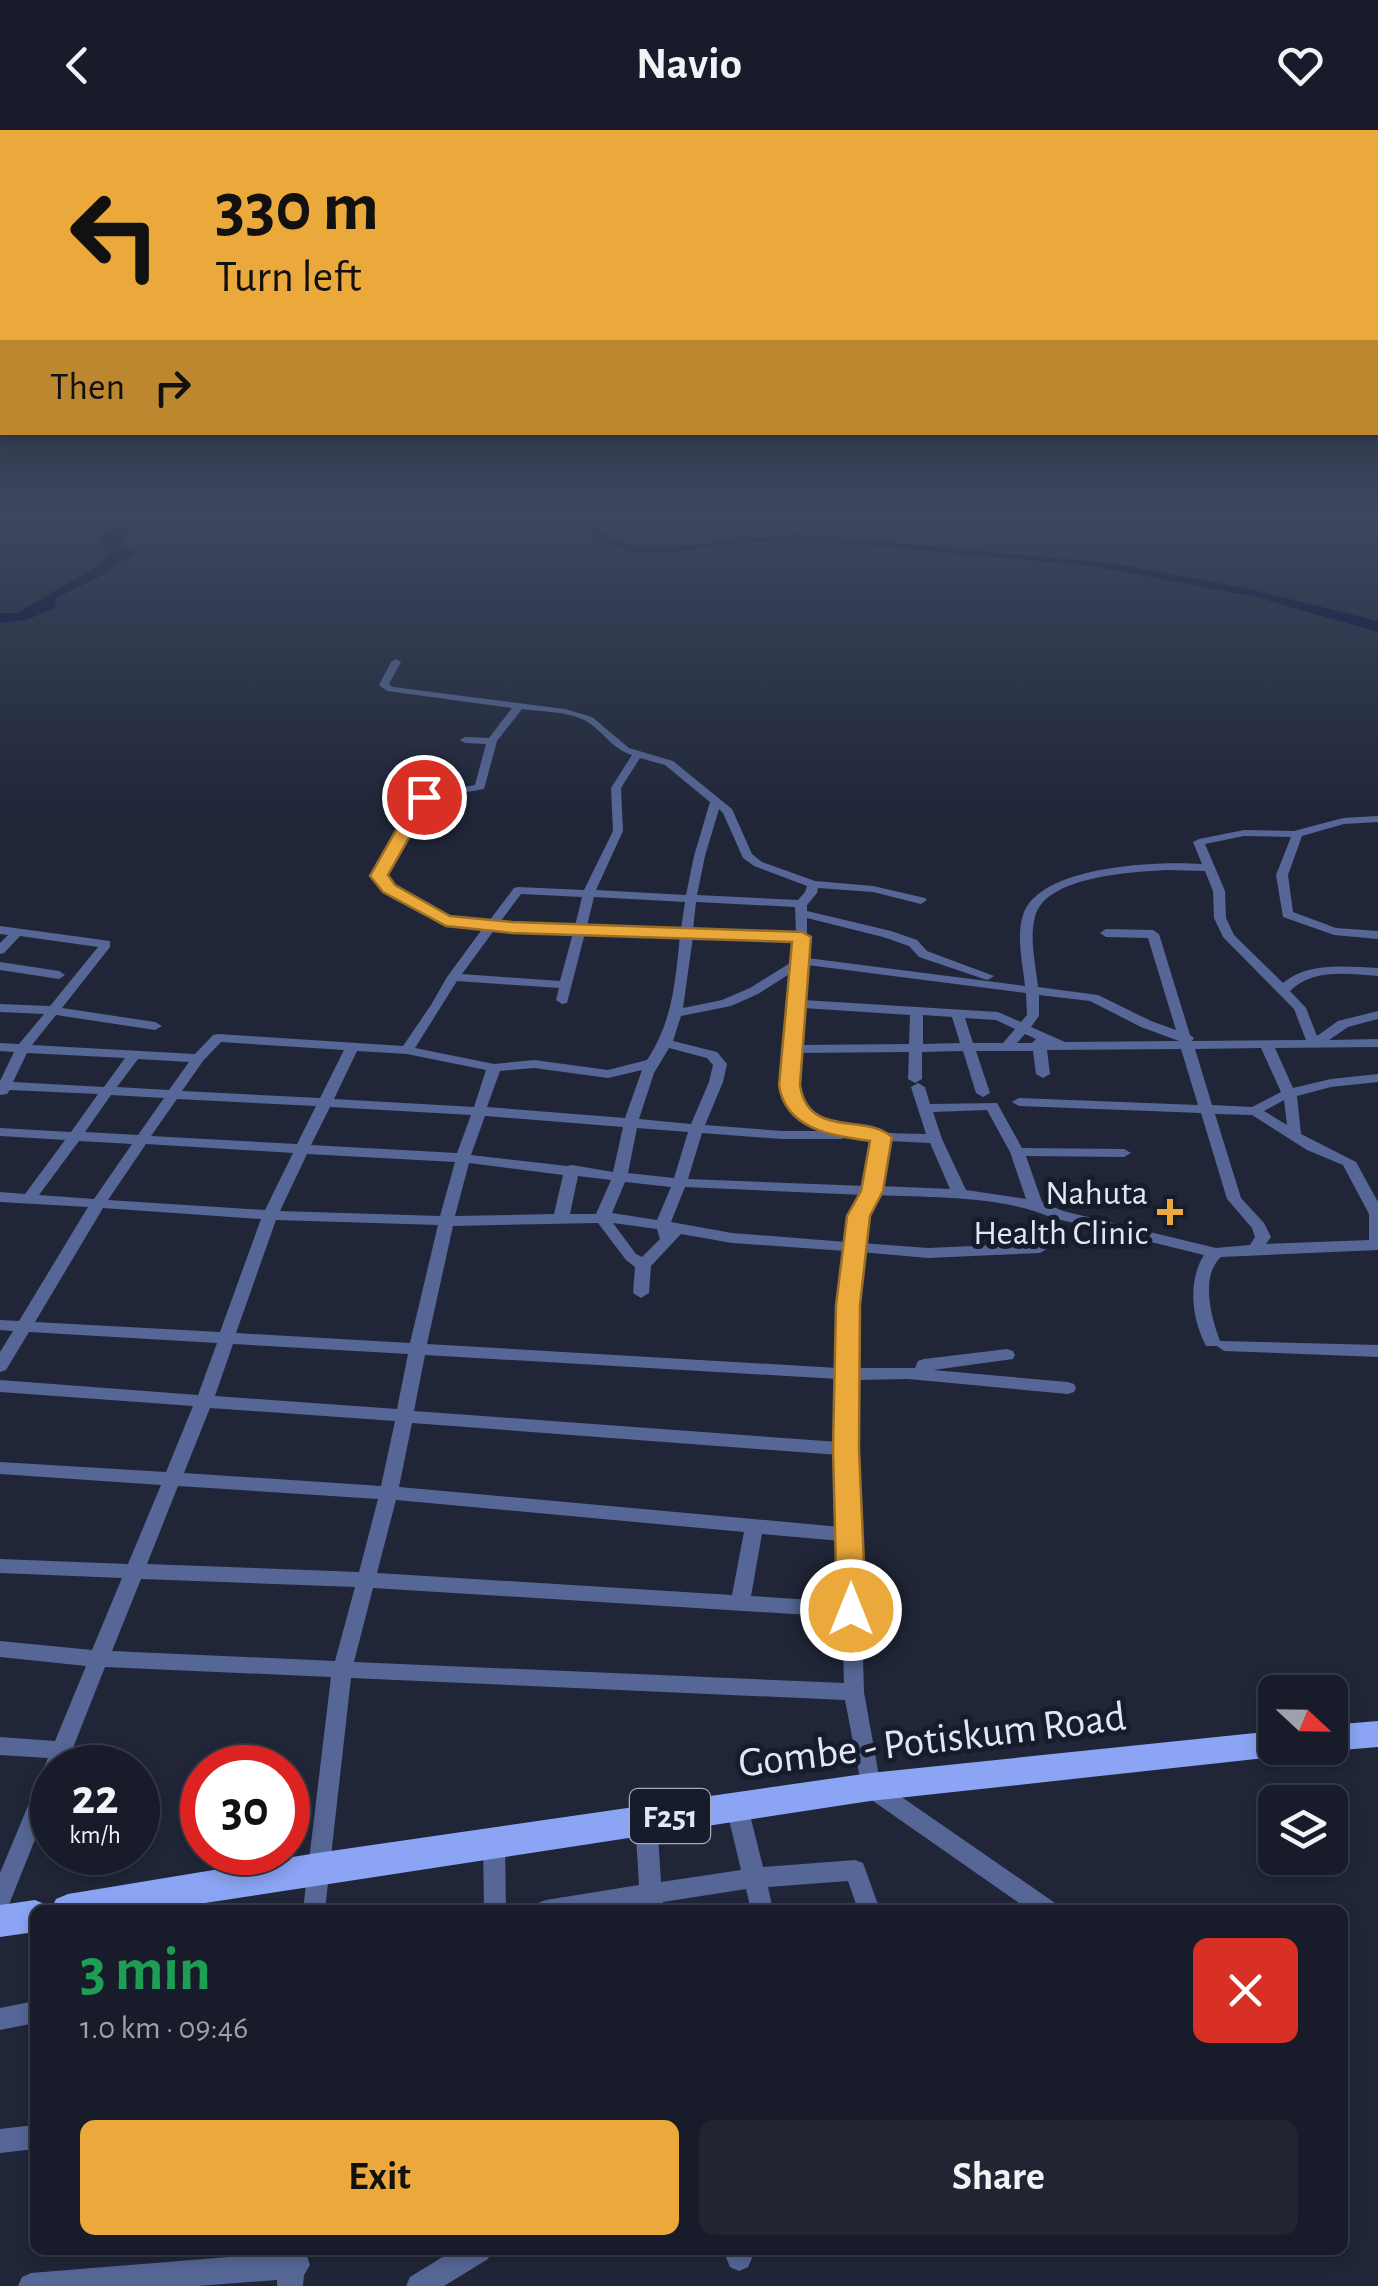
<!DOCTYPE html>
<meta charset="utf-8">
<style>
:root{--surface:#181c2a;--page:#212532;--text:#f1f3f6;--muted:#9fa1a8;--line:#363a47;--accent:#eca93b}
body{margin:0;font-family:"Alegreya Sans",sans-serif;background:var(--page);color:var(--text);height:100vh;display:flex;flex-direction:column;font-size:38px;white-space:nowrap}
*{box-sizing:border-box;margin:0}
p{font-size:32px;color:var(--muted)}
.icon{flex:none;width:55px;height:55px;fill:none;stroke:currentColor;stroke-width:2;stroke-linecap:round;stroke-linejoin:round}
.map{position:relative;flex:1;overflow:hidden}
.details{position:absolute;left:30px;top:1775px;width:1318px;height:350px;display:flex;flex-direction:column;background:var(--surface);border-radius:15px;box-shadow:0 5px 15px #0003,0 0 0 2px var(--line)}
.details>*{flex:none}
.guide{position:absolute;left:0px;top:0px;width:1380px;height:305px;box-shadow:0 5px 15px #0003,0 0 0 2px var(--line);background:#eca93b;color:#111;overflow:hidden}
.needle{width:65px;rotate:112deg}
.controls{position:absolute;left:1258px;top:1545px;display:grid;gap:20px}
.controls a{display:grid;place-items:center;width:90px;height:90px;border-radius:15px;background:var(--surface);box-shadow:0 5px 15px #0003,0 0 0 2px var(--line);font-size:50px}
.speed{position:absolute;left:30px;top:1615px;display:flex;gap:20px;font-size:50px;font-weight:700;text-align:center}
.speed>*{display:grid;place-content:center;width:130px;height:130px;border-radius:50%;background:var(--surface);box-shadow:0 5px 15px #0003,0 0 0 2px var(--line);line-height:1}
.speed small{font-size:25px;font-weight:400}
.speed .limit{border:15px solid #d22;background:#fff;color:#111}
.pin{position:absolute;display:grid;place-items:center;width:85px;height:85px;color:#fff;margin:-42px;border:5px solid #fff;border-radius:50%;box-shadow:0 2px 10px #0007}
.me{position:absolute;width:110px;margin:-55px;rotate:0deg;stroke-linejoin:round;filter:drop-shadow(0 0 8px #0008)}
.turn{display:flex;align-items:center;gap:35px;height:210px;padding:0 50px;font-size:45px}
.turn .icon{width:130px;height:130px;stroke-width:2.5}
.turn b{display:block;font-size:70px;line-height:85px}
.then{display:flex;align-items:center;height:95px;padding:0 50px;background:#0003;gap:20px;font-size:38px}
.round{display:grid;place-items:center;flex:none;width:105px;height:105px;border-radius:15px;background:var(--page)}
.head{display:flex;align-items:center;justify-content:space-between;height:170px;padding:0 50px}
h1{font-size:60px;font-weight:700;line-height:75px;color:#1e9e55}
.button{display:flex;gap:20px;margin-top:auto;padding:20px 50px}
.button a{flex:1;height:115px;border-radius:15px;background:var(--accent);color:#111;font-size:40px;font-weight:700;line-height:115px;text-align:center}
.button a+a{background:var(--page);color:var(--text)}
header{display:flex;justify-content:space-between;align-items:center;height:130px;padding:0 50px;background:var(--surface);font-size:45px;font-weight:700}
.map>svg:first-child{display:block}
.water{fill:#030231}
.lines{fill:none;stroke-linecap:round;stroke-linejoin:round}
.street{fill:#566696;fill-rule:evenodd}
.primary{fill:#8ba5f4;fill-rule:evenodd}
.route{fill:#eca93b;stroke:#996e26;stroke-width:2.5}
.poi-dot{fill:#eca93b;stroke:#171c2d;stroke-width:4}
.labels{text-anchor:middle;stroke-width:10;stroke-linejoin:round;paint-order:stroke}
.shield{fill:#171c2d;stroke:#a5aab8;stroke-width:2.5}
.shield-label{font-size:32px;font-weight:bold;fill:#e2e7f3}
.poi-label{font-size:35px;fill:#e2e7f3;stroke:#171c2d;text-anchor:end}
.near-street-label{font-size:42px;fill:#e2e7f3;stroke:#171c2d}
</style>
<header><svg class="icon" aria-label="back" viewBox="0 0 24 24"><path d="M15 5l-7 7 7 7"/></svg>Navio<svg class="icon" aria-label="heart" viewBox="0 0 24 24"><path d="M12 20l-8-8c-3-5 5-10 8-4 3-6 11-1 8 4z"/></svg></header>
<div class="map">
<svg width="1378" height="2156" viewBox="0 0 1378 2156">
<rect width="100%" height="100%" fill="#202638"/>
<g class="water">
<polygon points="128,386 146,386 123,412 123,417 134,418 135,422 99,447 56,468 55,478 26,490 0,493 0,483 17,483 99,435 108,423 100,412 104,404"/>
<polygon points="562,386 579,386 622,413 636,416 670,417 799,404 1117,434 1251,459 1378,491 1378,502 1255,467 1091,436 822,411 743,412 665,423 636,422 604,413"/>
</g>
<g class="lines">
<g class="street">
<path d="M396 529 401 532 389 554 393 557 565 579 592 587 629 618 673 631 732 679 752 724 762 732 815 751 873 756 925 768 927 770 921 774 873 762 818 758 817 763 807 775V781L891 801 917 810 927 821 994 846 988 850 984 849 919 827 909 816 883 807 807 788V828L1025 856C1023 835 1016 806 1023 785 1039 735 1159 731 1202 734L1193 712 1199 709 1244 700 1294 701 1343 688 1378 686V692L1344 694 1302 706 1288 745 1293 782 1336 798 1378 801V809L1334 805 1283 787 1276 745 1291 707 1244 706 1205 714 1225 761 1226 788 1234 805 1283 853C1309 831 1346 837 1378 838V846C1348 844 1313 838 1290 861L1306 878 1317 906 1338 891 1378 881V889L1348 897 1329 910 1378 909V917L1275 918 1293 958 1331 949 1378 944V952L1331 957 1297 966 1301 1004 1356 1032 1378 1072V1120L1221 1127C1200 1146 1211 1187 1220 1211L1378 1215V1227L1224 1221 1217 1216H1206C1192 1189 1187 1152 1204 1125L1053 1088C999 1065 935 1068 877 1065L867 1086 861 1113 928 1118 1040 1113 1048 1118 1040 1123 928 1128 860 1122 855 1238H915L918 1231 924 1229 1007 1219 1013 1221 1015 1225 1013 1229 933 1240 1068 1252 1074 1254 1076 1258 1074 1262 1068 1264 908 1249 855 1250 864 1562 880 1652 1055 1773 1058 1780H1029L863 1664 845 1570 351 1548 325 1780H303L331 1547 105 1537 65 1638H52V1667L8 1777 0 1780V1743L48 1628 0 1625V1607L55 1611 86 1536 0 1527V1511L92 1520 122 1448 0 1443V1429L128 1434 161 1355 0 1344V1332L166 1342 193 1276 0 1262V1250L198 1265 217 1213 29 1202 6 1240 0 1242V1222L13 1201 0 1200V1190L19 1191 88 1077 0 1072V1062L25 1064 65 1010 0 1006V998L71 1002 98 964 10 960 7 964 0 965V951L14 922 0 921V913L19 914 44 884 0 882V874L50 876 98 817 20 806 4 823 0 824V813L8 805 0 804V796L110 811V817L62 878 155 892 162 896 155 900 56 885 32 915 195 924 213 905 218 904 403 916 431 875 447 847 483 798 442 794 385 761 373 746 420 665 475 655 486 614 465 613 460 610 465 607 489 608 512 578 387 561 379 555 391 532ZM522 579C541 582 568 581 586 591 603 601 612 619 632 625L611 658 613 701 584 760 518 757 514 758 489 791 449 788 393 757 385 746 428 669 484 659 497 611ZM640 628 665 635 710 672 694 726 686 765 596 760 623 701 621 658ZM719 679 723 683 743 728 754 736 807 756 805 762 798 770 697 765 705 726ZM1167 740 1205 741 1213 761 1214 788 1223 807 1294 879 1306 910 1192 911 1194 908 1190 905 1159 804 1153 800 1106 799 1100 803 1106 807 1148 808 1176 900 1151 891 1098 865 1038 857C1036 836 1029 809 1035 787 1045 746 1132 742 1167 740ZM521 764 582 767 575 796 500 792ZM594 767 685 772 681 799 587 796ZM696 772 795 777 796 803 693 800ZM495 799 573 803 560 851 462 844ZM585 803 680 806C675 853 673 890 647 930L608 940 534 930 494 934 415 918 457 851 559 858 556 870 562 874 567 873ZM693 807 796 810 795 830 750 858 722 870 683 878ZM807 835 1026 863 1027 885 1021 892 998 882 803 870ZM794 841 782 955C790 980 804 993 828 1001H782L705 995 723 952 727 934 717 922 673 911 681 886 731 876 758 864ZM1039 865 1090 871 1141 897 1179 911 1065 912 1031 897 1039 886ZM803 878 910 885 909 914 799 915ZM923 885 952 887 960 913 923 914ZM965 888 996 890 1015 899 1003 913H973ZM1025 904 1036 909 1032 913H1017ZM221 912 344 920 320 968 182 961 203 931ZM669 918 707 928 713 935 709 952 691 994 639 989 654 943ZM1261 918 1281 962 1252 977 1212 975 1195 919ZM1181 919 1198 975 1019 968 1012 972 1019 976 1201 983 1227 1069 1252 1098 1255 1107 1250 1115 1216 1118 1063 1081 1042 1072 1026 1026 1124 1027 1131 1023 1124 1019 1022 1018 997 973 930 974 925 957 918 953 911 957 926 1004C890 1003 801 1005 796 955 795 945 798 933 799 923L909 922 908 949 915 953 922 949V922L963 921 976 963 983 967 990 963 976 921H1033L1036 944 1043 948 1050 944 1047 920ZM357 921 407 924 486 940 474 977 334 969ZM27 923 125 928 104 957 13 952ZM138 929 189 932 169 960 117 957ZM534 938 608 948 642 940 625 988 487 977 500 941ZM111 965 164 968 138 1005 85 1002ZM177 969 316 976 297 1014 151 1006ZM1284 970 1287 995 1264 981ZM330 977 471 985 457 1023 311 1015ZM987 980 1010 1022 1026 1069 966 1060 942 1009 933 982ZM1215 984 1252 985 1307 1020 1343 1035 1369 1084V1110L1266 1114 1271 1107 1264 1093 1241 1068ZM485 986 623 997 613 1042 572 1035 567 1036 471 1025ZM637 998 688 1002 674 1048 628 1043ZM702 1003 782 1009H841L848 1006 874 1010 866 1056 688 1049ZM79 1011 132 1014 94 1069 39 1065ZM888 1011 930 1013 950 1059 880 1056ZM146 1014 293 1023 265 1080 108 1070ZM307 1024 455 1032 440 1086 280 1081ZM469 1033 563 1045 554 1084 455 1086ZM578 1046 611 1050 596 1084H570ZM625 1052 671 1057 657 1090 612 1083ZM685 1057 863 1065 851 1086 846 1112 732 1103 671 1092ZM103 1078 261 1089 220 1202 35 1192ZM276 1090 438 1095 410 1213 236 1203ZM598 1093 626 1130 635 1137 633 1163 641 1168 649 1163 651 1136 681 1104 732 1113 845 1121 838 1238 427 1214 453 1096ZM613 1093 657 1099 660 1109 642 1127 636 1124ZM233 1214 408 1224 397 1279 215 1266ZM425 1225 838 1249 839 1312 414 1281ZM210 1278 395 1291 381 1356 184 1343ZM412 1293 839 1325 841 1397 399 1357ZM178 1356 378 1369 359 1442 147 1434ZM396 1370 744 1402 732 1465 377 1443ZM762 1404 841 1411 842 1472 751 1466ZM141 1449 355 1457 335 1531 112 1521ZM373 1458 842 1487 844 1553 354 1532Z"/>
<polygon points="0,832 59,841 65,845 59,849 0,840"/>
<polygon points="737,1668 745,1670 748,1677 763,1737 855,1730 863,1733 880,1780 858,1780 848,1751 768,1757 773,1780 751,1780 746,1759 663,1772 663,1780 641,1780 640,1776 613,1780 535,1780 538,1773 546,1770 639,1755 635,1689 638,1682 646,1679 654,1682 657,1689 661,1752 741,1740 726,1677 729,1670"/>
<polygon points="494,1702 502,1705 505,1712 506,1780 484,1780 483,1712 486,1705"/>
<polygon points="35,1871 35,1893 0,1900 0,1878"/>
<polygon points="35,1995 35,2019 0,2023 0,1999"/>
<polygon points="279,2120 305,2120 310,2135 304,2145 303,2156 277,2156 277,2150 198,2156 18,2156 22,2147 31,2143 279,2123"/>
<polygon points="454,2120 492,2120 488,2129 444,2156 406,2156 410,2147"/>
<polygon points="723,2120 749,2120 752,2128 748,2137 739,2141 730,2137"/>
</g>
<g class="primary">
<polygon points="1378,1591 1378,1617 1330,1621 1320,1618 1330,1618 1330,1595"/>
<polygon points="1275,1601 1275,1618 1289,1618 1286,1623 1275,1627 870,1671 159,1780 51,1780 56,1769 68,1764 317,1723 870,1643"/>
<polygon points="35,1770 47,1775 49,1780 35,1780 35,1802 0,1807 0,1775"/>
</g>
</g>
<linearGradient id="sky" x2="0" y2="1"><stop stop-color="#12151f"/><stop offset="0.56" stop-color="#3c475e"/><stop offset="1" stop-color="#3c475e" stop-opacity="0"/></linearGradient>
<rect width="1378" height="688" fill="url(#sky)"/>
<path class="route" d="M424 662 432 667 388 745 395 755 450 786 512 792 802 802 811 807 800 955C808 1009 866 983 892 1007L883 1061 870 1086 860 1175 859 1319 866 1480 862 1488 851 1492 841 1488 837 1480 833 1319 836 1175 847 1086 861 1061 870 1011C832 1006 785 999 779 955L792 812 512 803 446 796 383 762 370 746 415 667Z"/>
<path class="poi-dot" d="M1165 1067h10v10h10v10h-10v10h-10v-10h-10v-10h10z"/>
<g class="labels">
<rect class="shield" x="630" y="1659" width="80" height="54" rx="8"/>
<g class="shield-label">
<text x="670" y="1697">F251</text>
</g>
<g class="poi-label">
<text x="1148" y="1074">Nahuta<tspan x="1148" dy="40">Health Clinic</tspan></text>
</g>
<g class="near-street-label">
<text transform="translate(932 1608) rotate(-7)" y="15">Gombe - Potiskum Road</text>
</g>
</g>
</svg>
<div class="controls">
<a><svg class="needle" viewBox="-14 -14 28 28"><path d="M0-13l5 13h-10z" fill="#e53935"/><path d="M0 13l5-13h-10z" fill="#9fa1a8"/></svg></a>
<a><svg class="icon" aria-label="layers" viewBox="0 0 24 24"><path d="M12 4l9 5-9 5-9-5zM3 14l9 5 9-5"/></svg></a>
</div>
<div class="speed"><div>22<small>km/h</small></div><div class="limit">30</div></div>
<div class="pin" style="left:424px;top:667px;background:#d93025"><svg class="icon" aria-label="arrive" viewBox="0 0 24 24"><path d="M6 21V4h12l-3 4 3 4H6"/></svg></div>
<svg class="me" style="left:851px;top:1480px" viewBox="-20 -20 40 40"><circle r="17" fill="#eca93b" stroke="#fff" stroke-width="3"/><path d="M0-11L8 9 0 5-8 9z" fill="#fff"/></svg>
<div class="guide">
<div class="turn"><svg class="icon" aria-label="left" viewBox="0 0 24 24"><path d="M17 20v-9H6M10 6l-5 5 5 5"/></svg><div><b>330 m</b>Turn left</div></div>
<div class="then">Then<svg class="icon" aria-label="right" viewBox="0 0 24 24"><path d="M7 20v-9h11M14 6l5 5-5 5"/></svg></div>
</div>
<section class="details">
<div class="head"><div><h1>3 min</h1><p>1.0 km · 09:46</p></div><a class="round" style="background:#d93025;color:#fff"><svg class="icon" aria-label="close" viewBox="0 0 24 24"><path d="M6 6l12 12M18 6L6 18"/></svg></a></div>
<div class="button"><a>Exit</a><a>Share</a></div>
</section>
</div>
